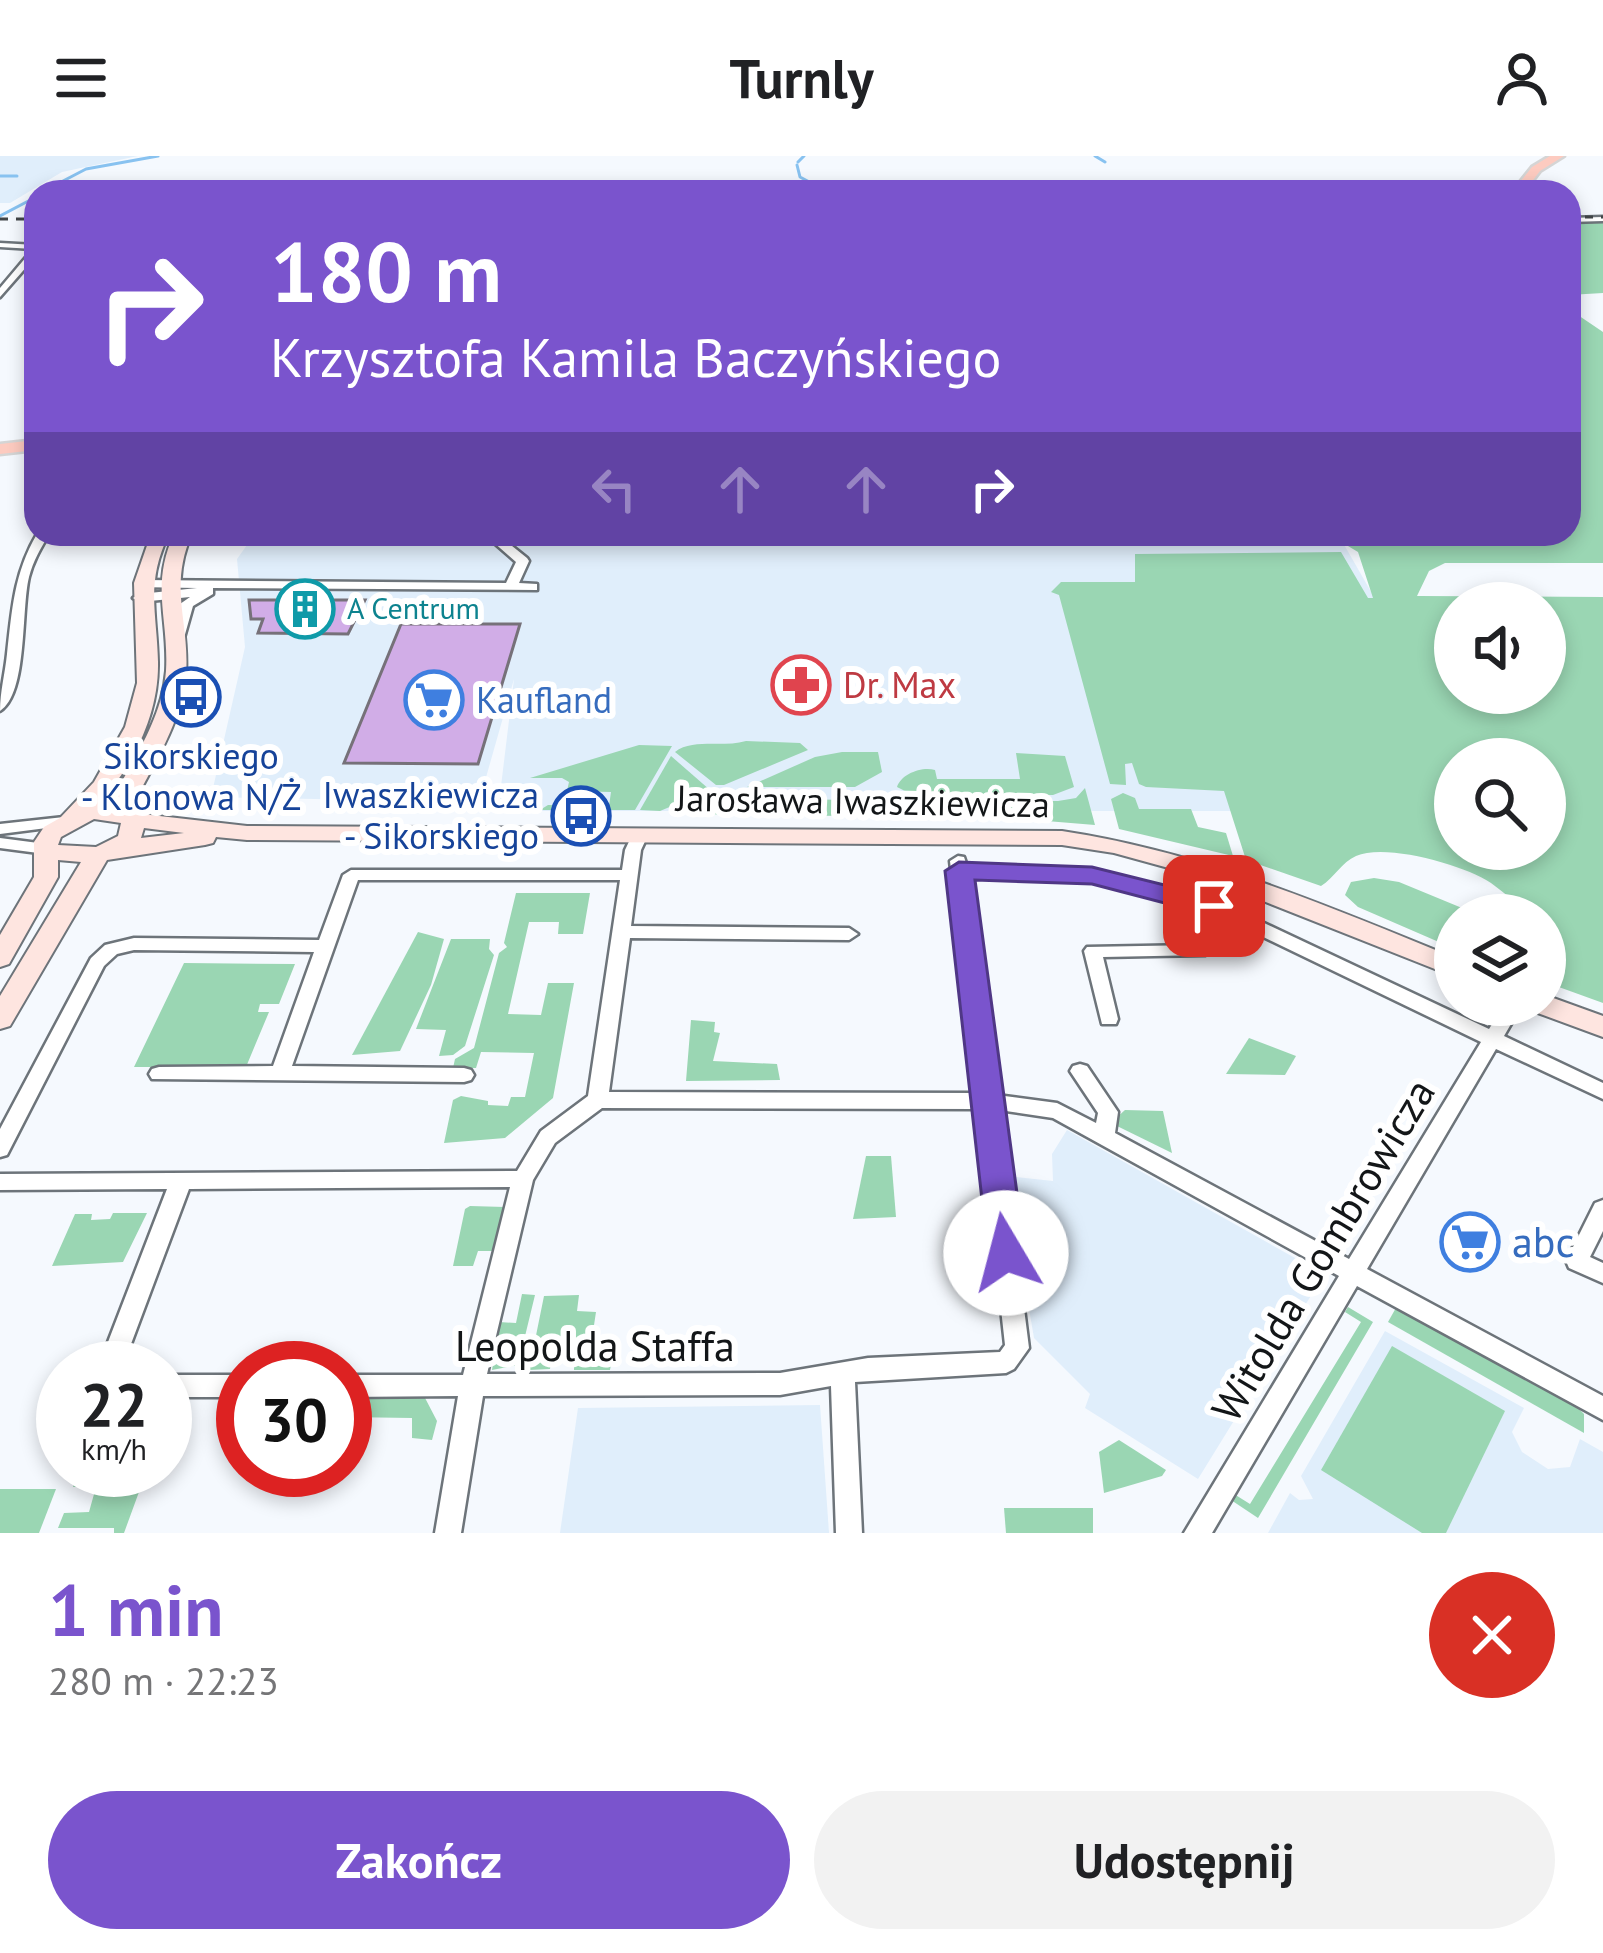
<!DOCTYPE html>
<html lang="pl">
<meta charset="utf-8">
<style>
:root{--surface:#fff;--page:#f2f2f2;--text:#202124;--muted:#757577;--accent:#7a54cd}
body{margin:0;font-family:"PT Sans",sans-serif;background:var(--page);color:var(--text);height:100vh;display:flex;flex-direction:column;font-size:45px;white-space:nowrap}
*{box-sizing:border-box;margin:0}
p{font-size:39px;color:var(--muted)}
.icon{flex:none;width:66px;height:66px;fill:none;stroke:currentColor;stroke-width:2;stroke-linecap:round;stroke-linejoin:round}
.map{position:relative;height:1377px;overflow:hidden}
.panel{display:flex;flex-direction:column;background:var(--surface);flex:1}
.panel>*{flex:none}
.top-card{position:absolute;left:24px;top:24px;width:1557px;height:366px;border-radius:36px;box-shadow:0 6px 18px #0003;background:#7a54cd;color:#fff;overflow:hidden}
.fabs{position:absolute;left:1434px;top:426px;display:grid;gap:24px}
.fabs a{display:grid;place-items:center;width:132px;height:132px;border-radius:50%;background:var(--surface);box-shadow:0 6px 18px #0003;font-size:60px}
.speed{position:absolute;left:36px;top:1185px;display:flex;gap:24px;font-size:60px;font-weight:700;text-align:center}
.speed>*{display:grid;place-content:center;width:156px;height:156px;border-radius:50%;background:var(--surface);box-shadow:0 6px 18px #0003;line-height:1}
.speed small{font-size:30px;font-weight:400}
.speed .limit{border:18px solid #d22;background:#fff;color:#111}
.pin{position:absolute;display:grid;place-items:center;width:102px;height:102px;color:#fff;margin:-51px;border-radius:24px;box-shadow:0 6px 18px #0006}
.me{position:absolute;width:132px;margin:-66px;rotate:352deg;stroke-linejoin:round;filter:drop-shadow(0 0 9px #0008)}
.turn{display:flex;align-items:center;gap:42px;height:252px;padding:0 48px;font-size:54px}
.turn .icon{width:156px;height:156px;stroke-width:2.5}
.turn b{display:block;font-size:84px;line-height:102px}
.lanes{display:flex;align-items:center;height:114px;padding:0 48px;background:#0003;justify-content:center;gap:60px;direction:ltr}
.lanes .off{opacity:.35}
.round{display:grid;place-items:center;flex:none;width:126px;height:126px;border-radius:63px;background:var(--page)}
.head{display:flex;align-items:center;justify-content:space-between;height:204px;padding:0 48px}
h1{font-size:72px;font-weight:600;line-height:90px;color:var(--accent)}
.action{display:flex;gap:24px;margin-top:auto;padding:24px 48px}
.action a{flex:1;height:138px;border-radius:72px;background:var(--accent);color:#fff;font-size:48px;font-weight:600;line-height:138px;text-align:center}
.action a+a{background:var(--page);color:var(--text)}
header{display:flex;justify-content:space-between;align-items:center;height:156px;padding:0 48px;background:var(--surface);font-size:54px;font-weight:600}
.map>svg:first-child{display:block}
.built{fill:#e0eefb}
.green{fill:#9ad6b3;fill-rule:evenodd}
.lines{fill:none;stroke-linecap:round;stroke-linejoin:round}
.stream{stroke:#88c2f0;stroke-width:3}
.building{fill:#d1ade7;stroke:#767179;stroke-width:3}
.street-casing{stroke:#6d747a;stroke-width:5}
.secondary-casing{stroke:#6d747a;stroke-width:4}
.primary-casing{stroke:#d5d5d5;stroke-width:5}
.street{fill:#fff;fill-rule:evenodd}
.secondary{fill:#fee5e0;fill-rule:evenodd}
.primary{fill:#fdcbc0;fill-rule:evenodd}
.rail{stroke:#414547;stroke-width:3;stroke-dasharray:8 8;stroke-linecap:butt}
.route{fill:#7a54cd;stroke:#4f3785;stroke-width:3}
.labels{text-anchor:middle;stroke-width:12;stroke-linejoin:round;paint-order:stroke}
.far-culture-label{font-size:30px;fill:#0d838f;stroke:#fff;text-anchor:start}
.health-label{font-size:36px;fill:#be3a42;stroke:#fff;text-anchor:start}
.shop-label{font-size:36px;fill:#366cbe;stroke:#fff;text-anchor:start}
.transit-label{font-size:36px;fill:#164399;stroke:#fff}
.street-label{font-size:36px;fill:#131618;stroke:#fff}
.near-shop-label{font-size:42px;fill:#366cbe;stroke:#fff;text-anchor:start}
.near-street-label{font-size:42px;fill:#131618;stroke:#fff}
</style>
<header><svg class="icon" aria-label="menu" viewBox="0 0 24 24"><path d="M4 6h16M4 12h16M4 18h16"/></svg>Turnly<svg class="icon" aria-label="person" viewBox="0 0 24 24"><circle cx="12" cy="8" r="4"/><path d="M4 21q1-7 8-7t8 7"/></svg></header>
<div class="map">
<svg width="1603" height="1377" viewBox="0 0 1603 1377">
<rect width="100%" height="100%" fill="#f5f9fe"/>
<g class="built">
<polygon points="0,0 138,0 62,16 10,47 0,47"/>
<polygon points="503,378 1338,378 1394,476 1455,603 1455,655 498,655 514,523 477,653 361,654 363,644 211,641 245,491 237,403 252,382 492,385"/>
<polygon points="1067,974 1304,1107 1320,1125 1198,1323 1085,1252 1090,1238 1034,1182 1022,1112 1044,1088 1017,1063 1015,1021 1053,1025 1052,998"/>
<polygon points="1385,1175 1524,1252 1512,1276 1522,1296 1548,1313 1570,1311 1580,1283 1603,1296 1603,1377 1268,1377 1290,1337 1299,1344 1313,1343 1301,1320"/>
<polygon points="820,1249 829,1377 560,1377 578,1252"/>
</g>
<g class="green">
<polygon points="1569,66 1603,66 1603,137 1569,139"/>
<path d="M1569 153 1603 176V407H1445L1429 415 1417 440 1603 441V847L1545 826V759C1528 759 1505 737 1491 727 1464 709 1386 687 1356 700 1342 706 1334 722 1321 730L1246 704 1224 635 1146 631 1139 628 1132 607 1125 608 1126 629 1110 628 1059 439 1051 436 1061 426H1135V398L1341 396 1368 442H1373L1358 396 1328 378H1569ZM1545 447V537H1455V447ZM1455 603H1545V693H1455Z"/>
<path d="M746 585 800 587 808 594 724 629H716L675 596C693 582 723 592 746 585Z"/>
<polygon points="639,589 672,590 635,654 540,654 548,649 609,650 611,636 567,635 569,626 562,622 530,622"/>
<polygon points="842,596 878,596 882,616 855,631 747,631 815,601"/>
<path d="M1016 597 1065 600 1074 631 1053 639 911 638 897 631C901 618 922 610 935 614L937 623H1020Z"/>
<polygon points="671,600 710,634 660,655 640,654"/>
<polygon points="1085,632 1095,669 1011,662 687,658 737,643 1058,645 1076,642"/>
<polygon points="1123,637 1135,642 1139,653 1191,653 1198,671 1226,677 1233,700 1119,673 1111,643"/>
<polygon points="1374,722 1399,726 1479,759 1455,759 1455,793 1358,751 1345,739 1351,726"/>
<polygon points="516,737 590,737 583,778 558,778 559,766 529,766 508,858 541,859 548,827 574,827 553,942 505,982 444,987 453,944 461,940 488,945 488,949 508,950 511,941 525,941 534,897 481,896 476,912 453,912 455,903 474,892 499,797 507,791 504,787"/>
<polygon points="418,776 444,783 431,829 400,895 352,899"/>
<polygon points="451,783 490,783 489,793 494,799 465,890 453,899 439,900 446,874 416,873"/>
<polygon points="184,807 295,808 279,848 260,848 258,856 269,856 246,911 134,911"/>
<polygon points="691,864 715,866 714,876 720,877 713,905 777,908 780,924 686,925"/>
<polygon points="1249,882 1296,900 1285,919 1226,918"/>
<polygon points="1125,954 1163,955 1172,997 1117,970 1115,963"/>
<polygon points="866,1000 891,1000 896,1061 853,1063"/>
<polygon points="470,1050 505,1051 495,1095 478,1095 473,1110 453,1110 465,1053"/>
<polygon points="113,1057 147,1057 123,1106 52,1110 75,1058 92,1058 91,1064 110,1063"/>
<polygon points="522,1138 535,1139 518,1209 492,1214 499,1166 516,1167"/>
<polygon points="579,1139 577,1155 596,1156 589,1202 612,1203 610,1214 574,1214 574,1200 552,1200 550,1213 529,1214 544,1140"/>
<polygon points="1397,1150 1574,1248 1584,1258 1584,1277 1388,1166"/>
<polygon points="1348,1151 1373,1166 1258,1362 1231,1344 1234,1338 1250,1348 1361,1166 1345,1156"/>
<polygon points="1392,1190 1505,1255 1446,1377 1422,1377 1321,1314"/>
<polygon points="345,1240 424,1240 437,1265 432,1284 412,1282 412,1262 345,1261"/>
<polygon points="1119,1284 1166,1314 1162,1320 1104,1337 1099,1296"/>
<polygon points="96,1314 147,1314 124,1377 114,1377 114,1372 58,1372 64,1357 89,1356 96,1331 73,1331 76,1321 93,1321"/>
<polygon points="0,1333 56,1333 39,1377 0,1377"/>
<polygon points="1004,1352 1093,1352 1093,1377 1006,1377"/>
</g>
<g class="lines">
<g class="stream">
<polyline points="1095,0 1105,6"/>
<polyline points="798,6 804,0"/>
<polyline points="797,9 800,21 828,36"/>
<polyline points="0,20 17,20"/>
<polyline points="42,36 86,13 158,0"/>
<polyline points="0,60 36,41"/>
</g>
</g>
<g class="building">
<polygon points="249,444 365,444 348,478 258,477 263,463 251,463"/>
<polygon points="401,468 520,468 478,608 344,607"/>
</g>
<g class="lines">
<defs>
<g id="street">
<polygon points="1603,61 1603,65 1569,66 1569,62"/>
<polygon points="0,87 36,89 36,100 0,141 0,132 33,93 0,91"/>
<path d="M37 378H49C41 392 33 405 29 421 21 453 28 537 0 555 0 535 5 518 7 498 12 454 14 417 37 378Z"/>
<polygon points="484,378 497,378 527,402 529,405 519,427 537,428 537,434 213,432 213,438 193,450 182,489 175,493 168,489 180,448 190,441 140,446 133,442 140,438 197,432 136,431 136,425 141,424 506,427 516,406"/>
<polygon points="64,661 72,666 70,669 0,678 0,668"/>
<path d="M640 674 648 679 641 694 631 770 849 772 858 778 849 784 630 782 609 936 977 937 950 705 958 700 964 701 967 710 1092 714 1209 743 1223 715H1235L1237 719 1224 748 1489 873 1504 849H1522L1504 880 1603 927V943L1496 893 1367 1113 1603 1240V1264L1357 1130 1212 1377H1184L1339 1120 1053 962 999 954 1029 1192 1014 1213 1006 1217 855 1226 862 1377H836L831 1230 780 1239 483 1240 461 1377H435L458 1240 345 1241V1219H463L510 1031 189 1033 122 1212H98L167 1033 0 1034V1018L517 1015 541 975 588 940 620 724H358L292 910 464 912 471 914 474 919 471 924 464 926 152 923 149 918 152 913 159 911 273 910 314 796 134 794 117 798 104 810 7 999 0 1001V973L91 802 105 789 134 782 319 784 343 719 351 714H622L625 694 634 675ZM968 721 1092 724 1205 753 1201 784 1195 789 1087 791 1084 795 1102 868H1116L1118 863 1103 801 1205 799 1219 787 1222 761 1481 886 1349 1103 1115 977 1118 956 1087 910 1080 908 1073 910 1070 915 1098 957 1096 967 1057 947 997 939ZM602 952 979 953 1005 1189 1000 1196 868 1202 780 1217 487 1218 533 1024 555 987Z"/>
<polygon points="0,682 46,688 54,693 46,698 0,692"/>
<polygon points="1603,1044 1603,1075 1590,1101 1603,1107 1603,1127 1569,1112 1566,1105 1595,1047"/>
<rect x="165" y="1219" width="78" height="22"/>
</g>
<g id="secondary">
<path d="M151 378H169C145 427 157 456 158 506 159 560 132 610 98 650L116 652 112 643C134 603 162 562 166 515 169 462 150 430 174 378H192C168 431 190 466 186 519 182 564 156 604 136 643L142 658 247 670 1062 675C1201 696 1326 749 1455 802V821L1205 722 1114 697 1062 689 247 684 216 681 213 687 205 689 107 704 10 870 0 873V840L81 706 58 704V721L9 808 0 811V779L34 721V686L44 671 60 662 94 626 125 571 137 527 134 427ZM94 663 121 667 118 680 96 691 58 689 61 681ZM144 672 184 677 141 682Z"/>
<polygon points="1545,839 1603,860 1603,881 1535,856 1531,849 1545,849"/>
</g>
<g id="primary">
<polygon points="1550,0 1564,0 1540,15 1524,36 1512,36 1532,11"/>
<polygon points="36,284 36,294 0,298 0,288"/>
</g>
</defs>
<use href="#street" class="street-casing"/>
<use href="#secondary" class="secondary-casing"/>
<use href="#primary" class="primary-casing"/>
<use href="#street" class="street"/>
<use href="#secondary" class="secondary"/>
<use href="#primary" class="primary"/>
<g class="rail">
<polyline points="1569,61 1603,61"/>
<polyline points="0,63 36,63"/>
</g>
</g>
<polygon class="route" points="959,706 1092,711 1225,744 1229,750 1214,760 1092,728 975,724 1025,1097 1020,1108 1006,1113 993,1108 988,1097 945,715"/>
<defs>
<symbol id="building-ring" viewBox="-11 -11 22 22"><circle r="9.5" fill="#fff" stroke="#0f9aa8" stroke-width="1.5"/><path d="M-4-6H4V6H1V3H-1V6H-4ZM-2.5-4.3h1.7v1.8h-1.7ZM.8-4.3h1.7v1.8H.8ZM-2.5-1h1.7V.8h-1.7ZM.8-1h1.7V.8H.8Z" fill="#0f9aa8"/></symbol>
<symbol id="pharmacy-ring" viewBox="-11 -11 22 22"><circle r="9.5" fill="#fff" stroke="#e0444e" stroke-width="1.5"/><path d="M-2-6h4v4h4v4h-4v4h-4v-4h-4v-4h4Z" fill="#e0444e"/></symbol>
<symbol id="bus-ring" viewBox="-11 -11 22 22"><circle r="9.5" fill="#fff" stroke="#1a4fb4" stroke-width="1.5"/><path d="M-5-6H5V4H4V6H2V4H-2V6H-4V4H-5ZM-3.5-4V0h7V-4ZM-3.5 1.2v1.5H-2V1.2ZM2 1.2v1.5H3.5V1.2Z" fill="#1a4fb4"/></symbol>
<symbol id="supermarket-ring" viewBox="-11 -11 22 22"><circle r="9.5" fill="#fff" stroke="#3f7fe0" stroke-width="1.5"/><path d="M-6-5.5h2.5l.6 2H6L4.5 2H-2.5L-4.4-4H-6ZM-1.5 3.2a1.3 1.3 0 1 0 .1 0ZM3 3.2a1.3 1.3 0 1 0 .1 0Z" fill="#3f7fe0"/></symbol>
</defs>
<g fill-rule="evenodd">
<use href="#building-ring" x="272" y="420" width="66" height="66"/>
<use href="#pharmacy-ring" x="768" y="496" width="66" height="66"/>
<use href="#bus-ring" x="158" y="508" width="66" height="66"/>
<use href="#supermarket-ring" x="401" y="511" width="66" height="66"/>
<use href="#bus-ring" x="548" y="627" width="66" height="66"/>
<use href="#supermarket-ring" x="1437" y="1053" width="66" height="66"/>
</g>
<g class="labels">
<g class="far-culture-label">
<text x="347" y="463">A Centrum</text>
</g>
<g class="health-label">
<text x="843" y="542">Dr. Max</text>
</g>
<g class="shop-label">
<text x="476" y="557">Kaufland</text>
</g>
<g class="transit-label">
<text x="191" y="613">Sikorskiego<tspan x="191" dy="41">- Klonowa N/Ż</tspan></text>
<text x="539" y="652" text-anchor="end">Iwaszkiewicza<tspan x="539" dy="41">- Sikorskiego</tspan></text>
</g>
<g class="street-label">
<text transform="translate(863 645) rotate(1)" y="13">Jarosława Iwaszkiewicza</text>
</g>
<g class="near-shop-label">
<text x="1512" y="1101">abc</text>
</g>
<g class="near-street-label">
<text transform="translate(1323 1094) rotate(-59)" y="15">Witolda Gombrowicza</text>
<text x="595" y="1205">Leopolda Staffa</text>
</g>
</g>
</svg>
<div class="fabs">
<a><svg class="icon" aria-label="sound" viewBox="0 0 24 24"><path d="M4 9h4l5-4v14l-5-4H4zM17 9q2 3 0 6"/></svg></a>
<a><svg class="icon" aria-label="search" viewBox="0 0 24 24"><circle cx="10" cy="10" r="6"/><path d="M15 15l6 6"/></svg></a>
<a><svg class="icon" aria-label="layers" viewBox="0 0 24 24"><path d="M12 4l9 5-9 5-9-5zM3 14l9 5 9-5"/></svg></a>
</div>
<div class="speed"><div>22<small>km/h</small></div><div class="limit">30</div></div>
<div class="pin" style="left:1214px;top:750px;background:#d93025"><svg class="icon" aria-label="arrive" viewBox="0 0 24 24"><path d="M6 21V4h12l-3 4 3 4H6"/></svg></div>
<svg class="me" style="left:1006px;top:1097px" viewBox="-20 -20 40 40"><circle r="19" fill="#fff"/><path d="M0-13L10 11 0 6-10 11z" fill="#7a54cd"/></svg>
<div class="top-card">
<div class="turn"><svg class="icon" aria-label="right" viewBox="0 0 24 24"><path d="M7 20v-9h11M14 6l5 5-5 5"/></svg><div><b>180 m</b>Krzysztofa Kamila Baczyńskiego</div></div>
<div class="lanes"><svg class="icon off" aria-label="left" viewBox="0 0 24 24"><path d="M17 20v-9H6M10 6l-5 5 5 5"/></svg><svg class="icon off" aria-label="ahead" viewBox="0 0 24 24"><path d="M12 20V5M6 11l6-6 6 6"/></svg><svg class="icon off" aria-label="ahead" viewBox="0 0 24 24"><path d="M12 20V5M6 11l6-6 6 6"/></svg><svg class="icon" aria-label="right" viewBox="0 0 24 24"><path d="M7 20v-9h11M14 6l5 5-5 5"/></svg></div>
</div>
</div>
<section class="panel">
<div class="head"><div><h1>1 min</h1><p>280 m · 22:23</p></div><a class="round" style="background:#d93025;color:#fff"><svg class="icon" aria-label="close" viewBox="0 0 24 24"><path d="M6 6l12 12M18 6L6 18"/></svg></a></div>
<div class="action"><a>Zakończ</a><a>Udostępnij</a></div>
</section>
